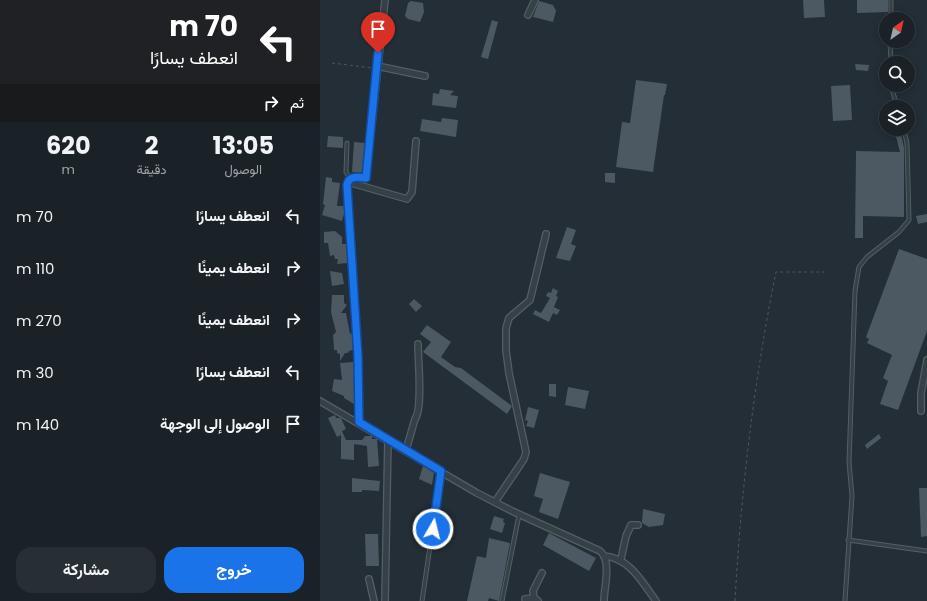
<!DOCTYPE html>
<html lang="ar">
<meta charset="utf-8">
<style>
:root{--surface:#1a2228;--page:#272f34;--text:#f1f3f6;--muted:#9fa4a8;--line:#383f45;--accent:#1a73e8}
body{margin:0;font-family:Poppins,Vazirmatn,sans-serif;background:var(--page);color:var(--text);direction:rtl;height:100vh;display:flex;flex-direction:column;font-size:15px;white-space:nowrap}
*{box-sizing:border-box;margin:0}
p{font-size:13px;color:var(--muted)}
.icon{flex:none;width:22px;height:22px;fill:none;stroke:currentColor;stroke-width:2;stroke-linecap:round;stroke-linejoin:round}
.map{position:relative;flex:1;overflow:hidden;direction:ltr}
.drawer{display:flex;flex-direction:column;background:var(--surface);width:320px}
.drawer>*{flex:none}
.hud{background:#202124;color:#fff;overflow:hidden}
.needle{width:26px;rotate:34deg}
.fabs{position:absolute;left:559px;top:12px;display:grid;gap:8px}
.fabs a{display:grid;place-items:center;width:36px;height:36px;border-radius:50%;background:var(--surface);box-shadow:0 2px 10px #0003,0 0 0 1px var(--line);font-size:20px}
.pin{position:absolute;display:grid;place-items:center;width:34px;height:34px;color:#fff;margin:-41px -17px;border-radius:50% 50% 50% 0;rotate:-45deg;box-shadow:0 0 4px #0007}
.pin .icon{rotate:45deg}
.me{position:absolute;width:44px;margin:-22px;rotate:8deg;stroke-linejoin:round;filter:drop-shadow(0 0 3px #0008)}
.turn{display:flex;align-items:center;gap:14px;height:84px;padding:0 16px;font-size:18px}
.turn .icon{width:52px;height:52px;stroke-width:2.5}
.turn b{display:block;font-size:28px;line-height:34px}
.then{display:flex;align-items:center;height:38px;padding:0 16px;background:#0003;gap:8px;font-size:15px}
.eta{display:flex;justify-content:space-evenly;align-items:center;height:68px;text-align:center}
.eta b{font-size:24px;font-weight:700;line-height:28px}
.action{display:flex;gap:8px;margin-top:auto;padding:8px 16px}
.action a{flex:1;height:46px;border-radius:16px;background:var(--accent);color:#fff;font-size:16px;font-weight:700;line-height:46px;text-align:center}
.action a+a{background:var(--page);color:var(--text)}
ul{padding:0;list-style:none}
li{display:flex;align-items:center;gap:12px;height:52px;padding:0 16px}
li div{flex:1}
li b{display:block;font-size:15px}
li em{font-style:normal}
main{display:flex;flex:1;min-height:0}
.map>svg:first-child{display:block}
.building{fill:#4c5962}
.lines{fill:none;stroke-linecap:round;stroke-linejoin:round}
.lane-casing{stroke:#545e65;stroke-width:5}
.street-casing{stroke:#545e65;stroke-width:8}
.path{stroke:#4a5b5b;stroke-width:1;stroke-dasharray:3 3;stroke-linecap:butt}
.lane{stroke:#364047;stroke-width:3}
.street{stroke:#364047;stroke-width:5.5}
.route-casing{stroke:#114b97;stroke-width:10}
.route{stroke:#1a73e8;stroke-width:7}
</style>
<main>
<div class="map">
<svg width="607" height="601" viewBox="0 0 607 601">
<rect width="100%" height="100%" fill="#232e36"/>
<g class="building">
<polygon points="483,0 504,0 505,17 484,18"/>
<polygon points="537,0 568,0 568,12 537,13"/>
<polygon points="91,1 103,3 104,12 100,22 88,19 85,16 88,3"/>
<polygon points="219,1 233,5 236,11 233,22 213,17"/>
<polygon points="172,20 178,22 168,59 161,57"/>
<polygon points="535,64 549,65 548,71 536,70"/>
<polygon points="316,80 347,84 345,95 344,95 333,172 296,167 302,122 310,123"/>
<polygon points="530,85 532,120 513,121 511,86"/>
<polygon points="120,89 134,91 130,95 138,96 136,108 112,105 113,93 119,94"/>
<polygon points="122,118 138,120 136,137 100,131 102,119 121,122"/>
<polygon points="574,129 580,129 584,148 584,217 543,216 543,238 535,238 536,151 580,152"/>
<polygon points="8,136 23,137 23,148 7,147"/>
<polygon points="34,142 45,143 42,173 32,172"/>
<polygon points="285,173 295,173 295,183 285,182"/>
<polygon points="6,177 12,178 12,182 20,183 17,206 24,206 24,214 22,221 2,215 5,205 3,204"/>
<polygon points="607,214 607,222 598,224 596,216"/>
<polygon points="247,227 256,230 251,244 256,246 250,261 236,258"/>
<polygon points="15,231 22,237 22,244 26,244 28,263 17,264 18,259 15,259 14,255 10,256 8,243 4,243 4,232"/>
<polygon points="579,249 607,259 607,331 578,410 560,404 568,381 563,378 572,355 547,343 549,339 546,337"/>
<polygon points="10,271 22,273 24,284 12,286"/>
<polygon points="233,288 238,291 236,296 238,297 234,307 240,310 237,315 233,313 229,322 213,314 215,310 221,313 230,298 226,296 228,292 231,293"/>
<polygon points="12,295 24,295 24,303 27,305 21,313 26,313 30,334 32,333 33,350 29,351 28,353 25,353 20,361 20,354 17,353 17,350 14,350 13,335 16,332 11,312"/>
<polygon points="94,299 102,306 96,312 89,304"/>
<polygon points="107,325 131,342 121,357 135,367 141,368 192,406 187,414 103,352 111,342 100,334"/>
<polygon points="34,362 34,404 24,398 24,396 12,391 14,379 22,380 20,363"/>
<polygon points="229,384 236,384 236,397 229,396"/>
<polygon points="248,387 269,391 265,409 245,405"/>
<polygon points="208,407 219,410 214,428 206,426 208,421 205,420"/>
<polygon points="15,415 16,418 21,418 26,429 22,431 26,440 42,440 45,436 52,436 52,439 57,439 59,466 48,467 47,446 34,444 34,460 21,459 21,435 17,437 8,418"/>
<polygon points="559,434 561,438 547,449 545,445"/>
<polygon points="103,466 114,473 112,485 99,479"/>
<polygon points="220,473 250,482 238,519 219,512 223,499 214,496"/>
<polygon points="32,478 60,481 59,491 42,490 42,492 32,492"/>
<polygon points="599,488 607,488 607,536 601,537"/>
<polygon points="323,509 345,514 343,525 329,527 322,523"/>
<polygon points="174,516 184,519 183,522 185,523 182,533 170,529"/>
<polygon points="229,533 276,558 269,571 223,545"/>
<polygon points="45,534 58,534 59,566 46,566"/>
<polygon points="169,538 190,543 179,601 169,598 168,601 147,601 157,556 166,558"/>
</g>
<g class="lines">
<defs>
<g id="lane">
<polyline points="571,19 571,0"/>
<polyline points="570,41 571,63"/>
<polyline points="571,85 577,107"/>
<polyline points="27,143 26,172 30,179"/>
<polyline points="528,540 607,551"/>
<polyline points="102,601 121,471"/>
<polyline points="182,601 199,515"/>
<polyline points="525,601 532,496 529,462 535,291 539,267 547,257 579,232 589,220 587,144 584,129"/>
</g>
<g id="street">
<polyline points="208,15 215,0"/>
<polyline points="57,66 105,76"/>
<polyline points="28,182 87,199 92,192 96,141"/>
<path d="M0 401 157 493 192 511 280 551C292 561 284 587 284 601"/>
<polyline points="601,411 601,393 607,360"/>
<path d="M39 423 38 357 27 185C29 175 38 177 46 178L65 0"/>
<path d="M86 450 95 419C103 409 98 360 98 344"/>
<polyline points="175,502 204,459 206,452 189,373 186,350 186,328 189,318 210,300 226,234"/>
<path d="M284 556C310 558 322 582 336 601"/>
<polyline points="301,559 306,536 311,525 318,525"/>
<polyline points="49,579 54,601"/>
<polyline points="214,598 213,591 222,573"/>
<polyline points="205,599 214,598 218,601"/>
<polyline points="65,601 68,439"/>
</g>
</defs>
<use href="#lane" class="lane-casing"/>
<use href="#street" class="street-casing"/>
<g class="path">
<polyline points="12,63 52,68"/>
<path d="M415 601C421 491 434 380 456 272H504"/>
</g>
<use href="#lane" class="lane"/>
<use href="#street" class="street"/>
</g>
<g class="lines">
<defs>
<path id="route" d="M58 53 46 178C38 177 29 175 27 185L38 357 39 422 121 471 113 529"/>
</defs>
<use href="#route" class="route-casing"/>
<use href="#route" class="route"/>
</g>
</svg>
<div class="fabs">
<a><svg class="needle" viewBox="-14 -14 28 28"><path d="M0-13l5 13h-10z" fill="#e53935"/><path d="M0 13l5-13h-10z" fill="#9fa4a8"/></svg></a>
<a><svg class="icon" aria-label="search" viewBox="0 0 24 24"><circle cx="10" cy="10" r="6"/><path d="M15 15l6 6"/></svg></a>
<a><svg class="icon" aria-label="layers" viewBox="0 0 24 24"><path d="M12 4l9 5-9 5-9-5zM3 14l9 5 9-5"/></svg></a>
</div>
<div class="pin" style="left:58px;top:53px;background:#d93025"><svg class="icon" aria-label="arrive" viewBox="0 0 24 24"><path d="M6 21V4h12l-3 4 3 4H6"/></svg></div>
<svg class="me" style="left:113px;top:529px" viewBox="-20 -20 40 40"><circle r="17" fill="#1a73e8" stroke="#fff" stroke-width="3"/><path d="M0-11L8 9 0 5-8 9z" fill="#fff"/></svg>
</div>
<section class="drawer">
<div class="hud">
<div class="turn"><svg class="icon" aria-label="left" viewBox="0 0 24 24"><path d="M17 20v-9H6M10 6l-5 5 5 5"/></svg><div><b>70 m</b>انعطف يسارًا</div></div>
<div class="then">ثم<svg class="icon" aria-label="right" viewBox="0 0 24 24"><path d="M7 20v-9h11M14 6l5 5-5 5"/></svg></div>
</div>
<div class="eta">
<div><b>13:05</b><p>الوصول</p></div>
<div><b>2</b><p>دقيقة</p></div>
<div><b>620</b><p>m</p></div>
</div>
<ul>
<li><svg class="icon" aria-label="left" viewBox="0 0 24 24"><path d="M17 20v-9H6M10 6l-5 5 5 5"/></svg><div><b>انعطف يسارًا</b></div><em>70 m</em></li>
<li><svg class="icon" aria-label="right" viewBox="0 0 24 24"><path d="M7 20v-9h11M14 6l5 5-5 5"/></svg><div><b>انعطف يمينًا</b></div><em>110 m</em></li>
<li><svg class="icon" aria-label="right" viewBox="0 0 24 24"><path d="M7 20v-9h11M14 6l5 5-5 5"/></svg><div><b>انعطف يمينًا</b></div><em>270 m</em></li>
<li><svg class="icon" aria-label="left" viewBox="0 0 24 24"><path d="M17 20v-9H6M10 6l-5 5 5 5"/></svg><div><b>انعطف يسارًا</b></div><em>30 m</em></li>
<li><svg class="icon" aria-label="arrive" viewBox="0 0 24 24"><path d="M6 21V4h12l-3 4 3 4H6"/></svg><div><b>الوصول إلى الوجهة</b></div><em>140 m</em></li>
</ul>
<div class="action"><a>خروج</a><a>مشاركة</a></div>
</section>
</main>
